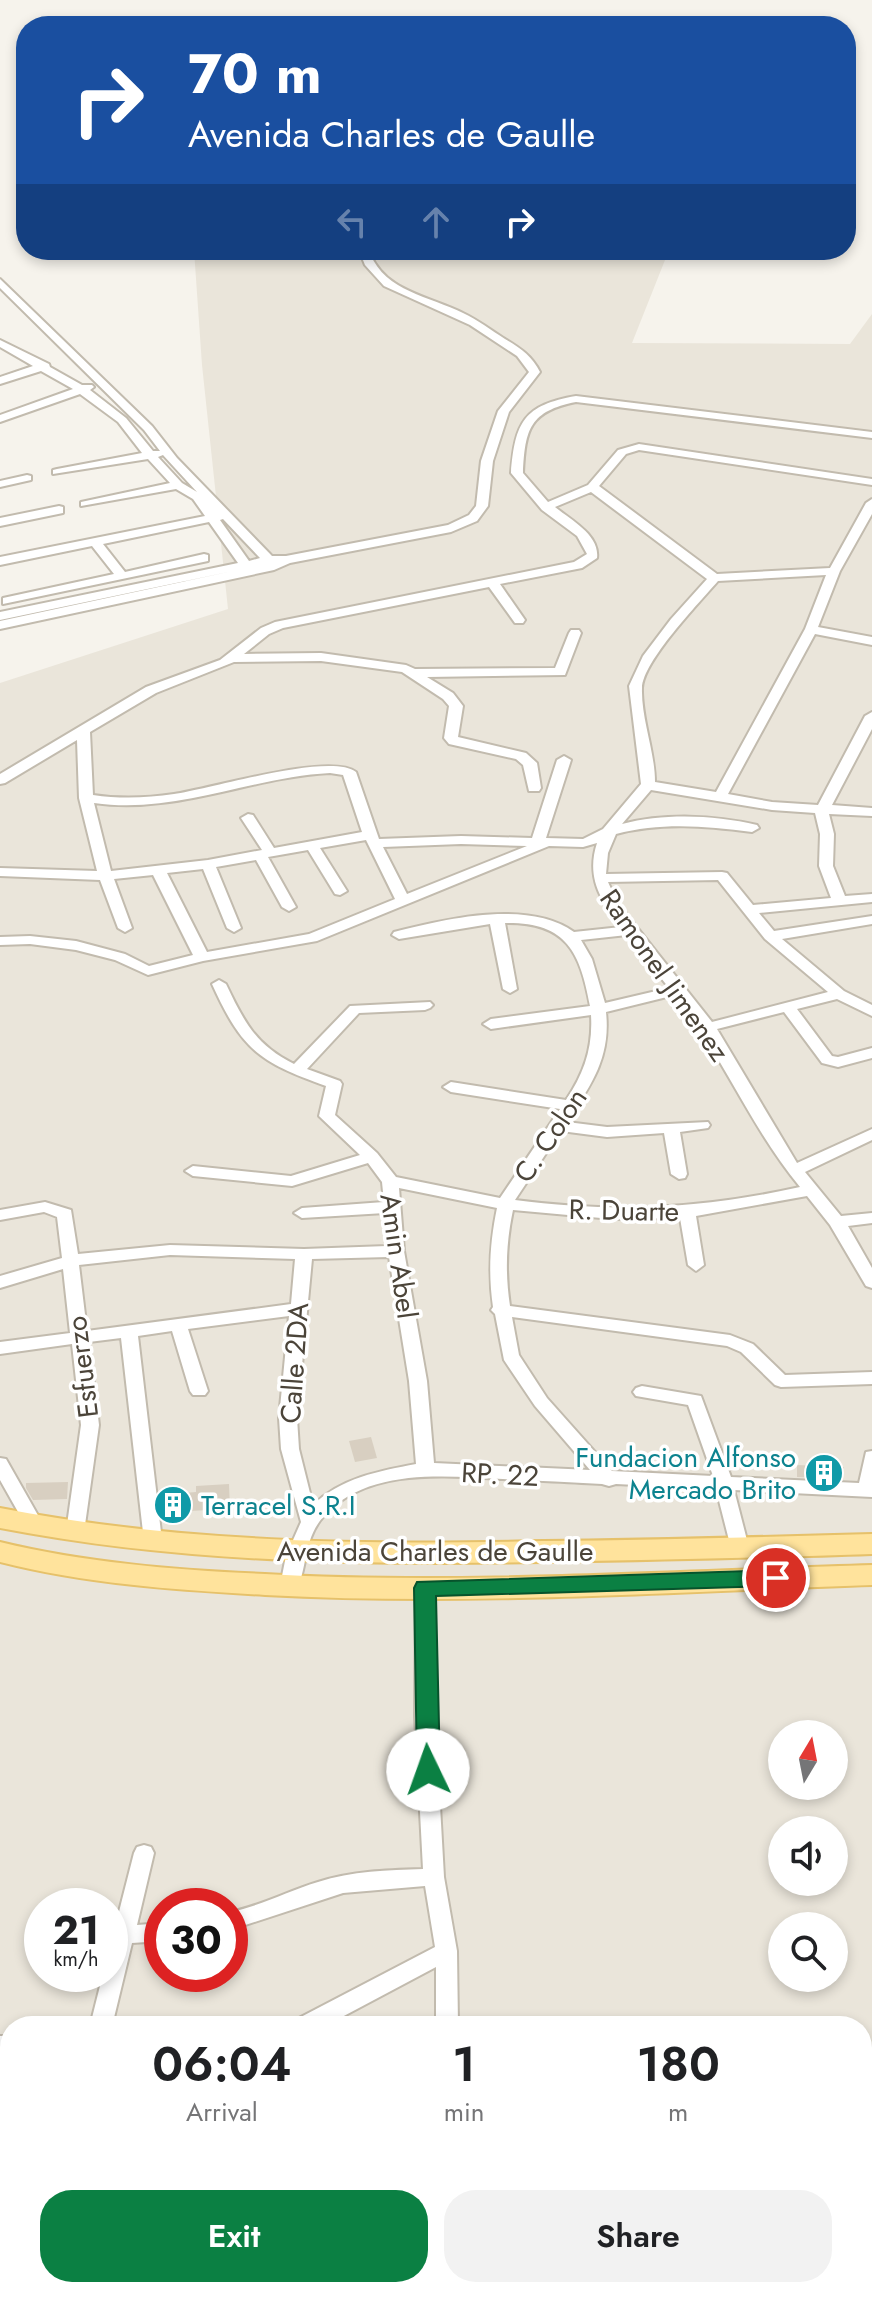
<!DOCTYPE html>
<style>
:root{--surface:#fff;--page:#f2f2f2;--text:#202124;--muted:#757577;--accent:#0b8043}
body{margin:0;font-family:Jost,sans-serif;background:var(--page);color:var(--text);height:100vh;display:flex;flex-direction:column;font-size:30px;white-space:nowrap}
*{box-sizing:border-box;margin:0}
p{font-size:26px;color:var(--muted)}
.icon{flex:none;width:44px;height:44px;fill:none;stroke:currentColor;stroke-width:2;stroke-linecap:round;stroke-linejoin:round}
.map{position:relative;flex:1;overflow:hidden}
.panel{position:absolute;left:0px;top:2016px;width:872px;height:282px;display:flex;flex-direction:column;background:var(--surface);border-radius:32px 32px 0 0;box-shadow:0 4px 12px #0003}
.panel>*{flex:none}
.banner{position:absolute;left:16px;top:16px;width:840px;height:244px;border-radius:32px;box-shadow:0 4px 12px #0003;background:#1a4fa0;color:#fff;overflow:hidden}
.needle{width:52px;rotate:10deg}
.controls{position:absolute;left:768px;top:1720px;display:grid;gap:16px}
.controls a{display:grid;place-items:center;width:80px;height:80px;border-radius:50%;background:var(--surface);box-shadow:0 4px 12px #0003;font-size:40px}
.speed{position:absolute;left:24px;top:1888px;display:flex;gap:16px;font-size:40px;font-weight:700;text-align:center}
.speed>*{display:grid;place-content:center;width:104px;height:104px;border-radius:50%;background:var(--surface);box-shadow:0 4px 12px #0003;line-height:1}
.speed small{font-size:20px;font-weight:400}
.speed .limit{border:12px solid #d22;background:#fff;color:#111}
.pin{position:absolute;display:grid;place-items:center;width:68px;height:68px;color:#fff;margin:-34px;border:4px solid #fff;border-radius:50%;box-shadow:0 2px 8px #0007}
.me{position:absolute;width:88px;margin:-44px;rotate:357deg;stroke-linejoin:round;filter:drop-shadow(0 0 6px #0008)}
.turn{display:flex;align-items:center;gap:28px;height:168px;padding:0 40px;font-size:36px}
.turn .icon{width:104px;height:104px;stroke-width:2.5}
.turn b{display:block;font-size:56px;line-height:68px}
.lanes{display:flex;align-items:center;height:76px;padding:0 40px;background:#0003;justify-content:center;gap:40px;direction:ltr}
.lanes .off{opacity:.35}
.eta{display:flex;justify-content:space-evenly;align-items:center;height:136px;text-align:center}
.eta b{font-size:48px;font-weight:600;line-height:56px}
.primary-button{display:flex;gap:16px;margin-top:auto;padding:16px 40px}
.primary-button a{flex:1;height:92px;border-radius:32px;background:var(--accent);color:#fff;font-size:32px;font-weight:600;line-height:92px;text-align:center}
.primary-button a+a{background:var(--page);color:var(--text)}
.map>svg:first-child{display:block}
.residential{fill:#eae5da;fill-rule:evenodd}
.building{fill:#d8cfc1}
.lines{fill:none;stroke-linecap:round;stroke-linejoin:round}
.minor-casing{stroke:#c2bbae;stroke-width:4}
.primary-casing{stroke:#e6c16a;stroke-width:4}
.minor{fill:#fff;fill-rule:evenodd}
.primary{fill:#ffe39c;fill-rule:evenodd}
.route{fill:#0b8043;stroke:#07532c;stroke-width:2}
.labels{text-anchor:middle;stroke-width:7;stroke-linejoin:round;paint-order:stroke}
.street-label{font-size:28px;fill:#4b4439;stroke:#fff}
.culture-label{font-size:28px;fill:#0d838f;stroke:#fff;text-anchor:end}
</style>
<div class="map">
<svg width="872" height="2297" viewBox="0 0 872 2297">
<rect width="100%" height="100%" fill="#f6f3ec"/>
<path class="residential" d="M194 250H669L632 343 850 344 872 314V2297H0V683L228 609 202 365ZM782 1734H834V1786H782ZM782 1830H834V1882H782ZM42 1906H110V1974H42ZM162 1906H230V1974H162ZM782 1926H834V1978H782ZM10 2026H862V2288H10Z"/>
<g class="building">
<polygon points="371,1437 377,1458 355,1462 349,1441"/>
<polygon points="797,1465 844,1467 843,1479 797,1477"/>
<polygon points="68,1482 67,1499 33,1500 26,1488 26,1483"/>
<polygon points="229,1484 230,1509 189,1511 190,1514 162,1517 160,1495 196,1492 196,1486"/>
</g>
<g class="lines">
<defs>
<g id="minor">
<path d="M359 250H369C382 291 429 296 463 313 478 320 491 330 505 339 520 348 532 356 540 372L509 412 493 461 488 506 477 521 451 532 290 563 274 570 0 629V621L233 571 0 620V612L238 563 209 522 103 544 125 572 204 554 208 555V561L3 604V598L114 574 92 546 0 565V557L205 516 193 499 176 489 81 506V502L170 483 148 459 53 474V470L57 469 142 453 118 422 80 394 0 422V415L73 389 41 371 0 384V377L33 366 0 347V340L49 364 50 367 82 385H92L94 387 90 390 126 418 153 451H160L144 430 0 288V279L152 426 177 458 272 556H286L448 525 469 515 476 506 481 461 498 411 529 372 517 356 470 325 384 286 365 265ZM163 455 197 492 182 483 158 457ZM223 519 260 558 249 561 220 520Z"/>
<path d="M576 396 872 432V438L576 402C530 411 525 429 523 473L548 502 588 485 618 450 639 444 872 479V485L639 450 626 454 599 486 717 574 830 568 866 503 872 499V514L840 571 818 627 872 637V645L815 634 728 794 772 802 818 805 865 716 872 712V729L832 805 872 808V816L829 814 834 834 833 866 845 896 872 894V902L759 913 774 931 872 916V924L782 939 844 991 872 1005V1016L837 999 797 1009 832 1056 838 1057 872 1048V1058L838 1067 822 1063 784 1012 717 1029 797 1163 872 1129V1140L805 1172 841 1216 872 1213V1223L848 1226 872 1268V1288L866 1286 830 1225 807 1196 696 1216 704 1265 696 1271 688 1265 680 1218 612 1219 513 1210C506 1243 505 1273 510 1306L730 1335 753 1344 785 1375 872 1372V1384L781 1387 775 1385 741 1352 727 1346 512 1317 519 1355 547 1398 612 1471 713 1476 688 1405 636 1396 633 1392 636 1388 642 1386 701 1396 731 1477 859 1483 866 1452 872 1451V1497L734 1490 749 1548 747 1553H733L731 1548 716 1489 616 1484 609 1486 602 1484C569 1482 536 1481 503 1479 444 1476 367 1467 323 1517 303 1540 308 1567 296 1591L289 1593 282 1591 280 1586 286 1556 301 1522 281 1449 279 1418 289 1316 188 1329 208 1391 205 1395H193L190 1391 172 1331 138 1336 162 1541 160 1546H146L144 1541 121 1338 89 1342 99 1425 84 1532 82 1537H68L66 1532 81 1425 72 1344 0 1354V1342L70 1333 63 1269 0 1288V1276L62 1258 57 1217 44 1212 0 1220V1210L45 1202 71 1210 78 1254 170 1245 304 1249 387 1246 385 1213 302 1218 294 1213 302 1208 384 1202 382 1182 368 1163 292 1186 193 1176 185 1171 193 1166 291 1176 360 1155 319 1116 326 1086C259 1062 242 1050 212 984L219 980 226 984C244 1022 256 1045 294 1064L350 1006 430 1002 433 1005 430 1008 425 1010 359 1013 307 1069 340 1081 342 1084 335 1115 377 1153 396 1177 500 1198 560 1109 451 1092 443 1087 451 1082 566 1100C584 1073 593 1048 591 1015L491 1029 483 1024 491 1019 590 1006C580 951 566 922 505 923L517 989 510 993 503 989 490 924 399 939 392 935 394 932C445 919 528 899 574 932L621 927C600 900 586 877 597 843L583 847 549 846 317 941 203 961 148 975 115 960 76 950 30 944 0 945V937L30 936 76 941 125 954 149 966 193 955 153 875 114 879 132 928 125 932 118 928 100 880 0 876V868L97 871 79 798 77 740 5 783 0 784V774L146 687 220 660 261 628 275 622 574 562 587 554 577 536 542 510 511 473C515 422 524 405 576 396ZM591 492 707 579 671 619 643 656 629 686 641 784 603 829 583 839 546 838 571 760 564 756 557 760 532 838 461 836 379 839 356 772C330 752 210 789 174 794 147 798 120 799 93 795L90 732 156 693 234 662 321 661 402 672 443 699 449 706 444 738 449 744 516 759 523 765 529 791H539L541 788 537 763 526 753 458 737 463 706 453 693 427 677 565 675 581 633 579 630H571L569 633 555 668 415 669 406 665 321 653 244 654 269 634 283 628 489 587 515 623H523L525 620 500 584 582 568 597 558C600 535 571 520 555 507ZM826 575 805 629 716 792 655 782C655 751 641 719 642 688 643 661 699 603 718 581ZM330 773 343 775 362 832 274 848 253 815 248 814 241 818 262 850 208 860 111 871 94 803C175 815 251 777 330 773ZM651 790 772 810 815 813 820 834 819 866 831 898 753 905 727 873 722 872 606 874 608 853 616 834C661 822 706 826 752 832L759 828 757 825C714 815 665 813 622 824ZM366 840 395 899 309 934 207 952 167 873 203 869 227 928 234 932 241 928 216 867 256 860 282 907 289 911 296 907 268 857 308 850 335 894 340 895 347 891 320 848ZM461 844 527 846 407 894 383 847ZM718 880 765 939 828 992 712 1022 617 902 608 882ZM627 935 669 988 605 1003 592 959 581 940ZM675 995C723 1056 751 1128 800 1187 701 1209 616 1213 515 1200L561 1131 607 1137 664 1133 671 1174 679 1179 685 1178 687 1174 680 1132 708 1128 710 1125 708 1122 607 1127 567 1122C591 1085 611 1058 606 1012ZM399 1188 497 1208C490 1242 488 1272 493 1307L491 1310 495 1314 504 1360 535 1406 590 1470 434 1463 427 1381 404 1251ZM170 1255 295 1259 291 1304 87 1331 79 1265ZM389 1257 409 1381 416 1464C379 1471 341 1478 313 1505L299 1449 297 1418 312 1259Z"/>
<polygon points="27,475 31,476 31,480 0,487 0,481"/>
<polygon points="59,506 63,507 63,513 0,526 0,518"/>
<polygon points="0,1458 6,1459 44,1526 42,1531 28,1531 26,1526 0,1480"/>
<path d="M425 1581 432 1583 434 1588 435 1716 444 1877 457 1951 458 2026H436V1967L325 2026H294L297 2019 435 1947 425 1886 343 1893 230 1930V1912C261 1906 288 1891 318 1882 352 1871 388 1870 423 1869L415 1716 416 1588 418 1583Z"/>
<polygon points="144,1845 151,1847 154,1853 137,1925 162,1923 162,1941 132,1943 112,2026 90,2026 103,1974 110,1974 110,1947 134,1853 137,1847"/>
<rect x="0" y="2036" width="10" height="18"/>
<polygon points="220,2288 244,2288 248,2297 224,2297"/>
<polygon points="300,2288 364,2288 357,2297 293,2297"/>
<polygon points="469,2288 493,2288 495,2297 471,2297"/>
</g>
<g id="primary">
<path d="M0 1508C181 1543 361 1545 544 1541 653 1540 763 1537 872 1534V1554C763 1558 653 1560 544 1562 361 1565 181 1563 0 1528Z"/>
<path d="M0 1542C86 1563 177 1570 265 1574 467 1585 670 1571 872 1565V1585C670 1592 467 1606 265 1595 177 1590 86 1584 0 1562Z"/>
</g>
</defs>
<use href="#minor" class="minor-casing"/>
<use href="#primary" class="primary-casing"/>
<use href="#minor" class="minor"/>
<use href="#primary" class="primary"/>
</g>
<polygon class="route" points="776,1570 784,1572 787,1578 784,1583 776,1586 436,1596 440,1770 436,1776 428,1779 420,1776 417,1770 414,1588 417,1582"/>
<defs>
<symbol id="building-disc" viewBox="-11 -11 22 22"><circle r="9.5" fill="#0f9aa8" stroke="#fff"/><path d="M-4-6H4V6H1V3H-1V6H-4ZM-2.5-4.3h1.7v1.8h-1.7ZM.8-4.3h1.7v1.8H.8ZM-2.5-1h1.7V.8h-1.7ZM.8-1h1.7V.8H.8Z" fill="#fff"/></symbol>
</defs>
<g fill-rule="evenodd">
<use href="#building-disc" x="802" y="1451" width="44" height="44"/>
<use href="#building-disc" x="151" y="1483" width="44" height="44"/>
</g>
<g class="labels">
<g class="street-label">
<text transform="translate(665 975) rotate(55)" y="10">Ramonel Jimenez</text>
<text transform="translate(550 1135) rotate(-56)" y="10">C. Colon</text>
<text transform="translate(624 1210) rotate(1)" y="10">R. Duarte</text>
<text transform="translate(399 1256) rotate(82)" y="10">Amin Abel</text>
<text transform="translate(294 1363) rotate(-86)" y="10">Calle 2DA</text>
<text transform="translate(82 1367) rotate(-97)" y="10">Esfuerzo</text>
<text transform="translate(500 1474) rotate(3)" y="10">RP. 22</text>
<text x="435" y="1561">Avenida Charles de Gaulle</text>
</g>
<g class="culture-label">
<text x="796" y="1467">Fundacion Alfonso<tspan x="796" dy="32">Mercado Brito</tspan></text>
<text x="201" y="1515" text-anchor="start">Terracel S.R.I</text>
</g>
</g>
</svg>
<div class="controls">
<a><svg class="needle" viewBox="-14 -14 28 28"><path d="M0-13l5 13h-10z" fill="#e53935"/><path d="M0 13l5-13h-10z" fill="#757577"/></svg></a>
<a><svg class="icon" aria-label="sound" viewBox="0 0 24 24"><path d="M4 9h4l5-4v14l-5-4H4zM17 9q2 3 0 6"/></svg></a>
<a><svg class="icon" aria-label="search" viewBox="0 0 24 24"><circle cx="10" cy="10" r="6"/><path d="M15 15l6 6"/></svg></a>
</div>
<div class="speed"><div>21<small>km/h</small></div><div class="limit">30</div></div>
<div class="pin" style="left:776px;top:1578px;background:#d93025"><svg class="icon" aria-label="arrive" viewBox="0 0 24 24"><path d="M6 21V4h12l-3 4 3 4H6"/></svg></div>
<svg class="me" style="left:428px;top:1770px" viewBox="-20 -20 40 40"><circle r="19" fill="#fff"/><path d="M0-13L10 11 0 6-10 11z" fill="#0b8043"/></svg>
<div class="banner">
<div class="turn"><svg class="icon" aria-label="right" viewBox="0 0 24 24"><path d="M7 20v-9h11M14 6l5 5-5 5"/></svg><div><b>70 m</b>Avenida Charles de Gaulle</div></div>
<div class="lanes"><svg class="icon off" aria-label="left" viewBox="0 0 24 24"><path d="M17 20v-9H6M10 6l-5 5 5 5"/></svg><svg class="icon off" aria-label="ahead" viewBox="0 0 24 24"><path d="M12 20V5M6 11l6-6 6 6"/></svg><svg class="icon" aria-label="right" viewBox="0 0 24 24"><path d="M7 20v-9h11M14 6l5 5-5 5"/></svg></div>
</div>
<section class="panel">
<div class="eta">
<div><b>06:04</b><p>Arrival</p></div>
<div><b>1</b><p>min</p></div>
<div><b>180</b><p>m</p></div>
</div>
<div class="primary-button"><a>Exit</a><a>Share</a></div>
</section>
</div>
